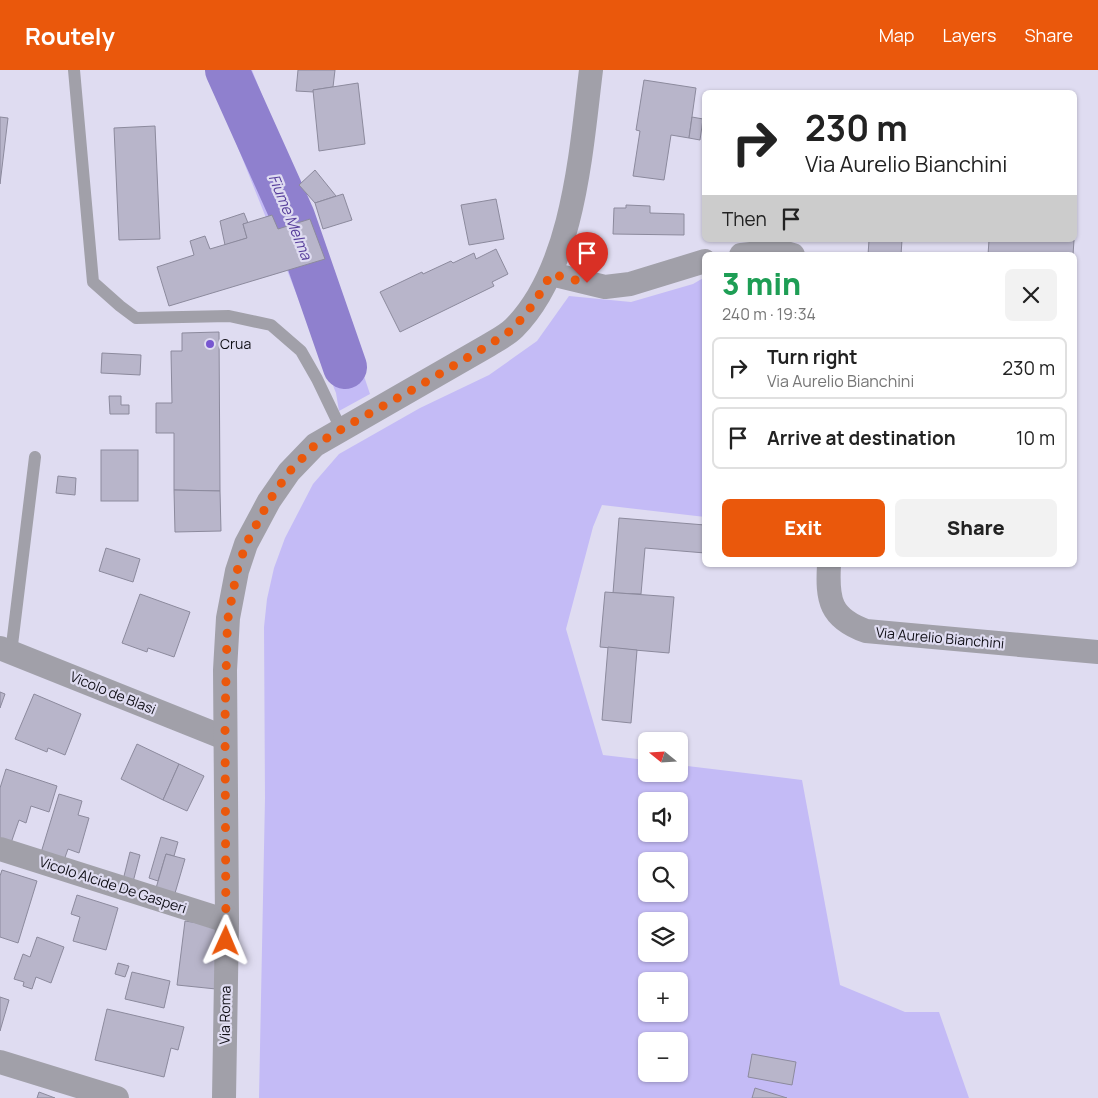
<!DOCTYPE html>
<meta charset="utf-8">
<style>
:root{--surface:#fff;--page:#f2f2f2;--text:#222;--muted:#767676;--line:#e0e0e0;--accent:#ea580c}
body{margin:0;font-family:Manrope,sans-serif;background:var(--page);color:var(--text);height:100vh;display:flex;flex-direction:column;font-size:19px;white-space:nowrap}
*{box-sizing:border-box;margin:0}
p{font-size:16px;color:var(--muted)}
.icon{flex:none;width:28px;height:28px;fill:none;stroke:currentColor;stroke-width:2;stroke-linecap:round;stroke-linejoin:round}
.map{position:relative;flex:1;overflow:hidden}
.side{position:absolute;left:702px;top:182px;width:375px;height:315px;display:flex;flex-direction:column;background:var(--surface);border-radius:8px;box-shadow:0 1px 4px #0004}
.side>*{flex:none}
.banner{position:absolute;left:702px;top:20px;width:375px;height:152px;border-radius:8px;box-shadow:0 1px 4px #0004;background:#fff;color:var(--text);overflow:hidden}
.needle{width:32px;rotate:288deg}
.fabs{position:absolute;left:638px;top:662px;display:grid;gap:10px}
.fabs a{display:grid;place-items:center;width:50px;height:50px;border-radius:8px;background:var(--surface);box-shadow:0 1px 4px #0004;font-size:25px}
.pin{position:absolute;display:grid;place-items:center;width:42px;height:42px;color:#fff;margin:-51px -21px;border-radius:50% 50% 50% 0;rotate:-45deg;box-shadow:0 0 5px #0007}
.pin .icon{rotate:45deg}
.me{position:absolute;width:55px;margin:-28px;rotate:1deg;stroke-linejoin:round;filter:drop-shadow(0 0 4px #0008)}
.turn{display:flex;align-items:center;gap:18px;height:105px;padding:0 20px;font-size:22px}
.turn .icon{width:65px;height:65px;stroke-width:2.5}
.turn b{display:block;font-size:35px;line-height:42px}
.then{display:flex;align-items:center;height:48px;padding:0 20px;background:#0003;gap:10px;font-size:19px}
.round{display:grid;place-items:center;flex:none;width:52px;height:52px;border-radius:8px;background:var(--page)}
.head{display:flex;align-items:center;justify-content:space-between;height:85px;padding:0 20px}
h1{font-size:30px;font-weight:800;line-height:38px;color:#1e9e55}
.action{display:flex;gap:10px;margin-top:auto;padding:10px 20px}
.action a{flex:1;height:58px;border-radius:8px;background:var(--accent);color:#fff;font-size:20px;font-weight:800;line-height:58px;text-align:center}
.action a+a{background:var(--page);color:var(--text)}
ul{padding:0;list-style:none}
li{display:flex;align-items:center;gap:15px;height:62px;margin:0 10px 8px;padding:0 10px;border:2px solid var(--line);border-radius:8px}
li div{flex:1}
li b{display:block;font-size:19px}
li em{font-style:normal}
header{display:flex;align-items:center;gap:30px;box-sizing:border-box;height:70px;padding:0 25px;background:var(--accent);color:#fff}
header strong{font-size:24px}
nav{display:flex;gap:28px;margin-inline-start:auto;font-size:18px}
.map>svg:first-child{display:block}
.green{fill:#c4bbf6;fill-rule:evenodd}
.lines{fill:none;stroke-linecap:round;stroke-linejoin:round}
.river{stroke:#8f80ce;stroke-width:44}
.building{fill:#b8b5ca;stroke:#8c8a9d}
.service{stroke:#a1a0a9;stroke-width:12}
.minor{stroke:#a1a0a9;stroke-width:24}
.route{stroke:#ea580c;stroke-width:9;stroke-dasharray:0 16.2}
.poi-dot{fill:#7756d0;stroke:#dfdcf1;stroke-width:2}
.labels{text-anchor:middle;stroke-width:4.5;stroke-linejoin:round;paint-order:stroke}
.poi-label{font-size:14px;fill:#0f0e15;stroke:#dfdcf1;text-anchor:start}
.street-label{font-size:14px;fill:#0f0e15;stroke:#dfdcf1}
.water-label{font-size:15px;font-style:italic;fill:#573e9b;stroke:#dfdcf1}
</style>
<header>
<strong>Routely</strong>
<nav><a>Map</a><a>Layers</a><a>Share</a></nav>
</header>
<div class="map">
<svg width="1098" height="1028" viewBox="0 0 1098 1028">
<rect width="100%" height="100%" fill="#dfdcf1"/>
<g class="green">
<polygon points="207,0 252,0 312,151 370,324 339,341 336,323"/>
<path d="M705 207V447L602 435 593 457 566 559 603 685 646 690V704H679V695L802 710 840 915 905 942H939L969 1028H259L265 728 264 557 267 529 274 498 285 468 313 414 339 384 420 338 489 305 537 271 569 226 631 232 693 214ZM646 731H679V764H646ZM646 791H679V824H646ZM646 851H679V884H646ZM646 911H679V944H646ZM646 971H679V1004H646Z"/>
</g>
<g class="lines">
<polyline class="river" points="227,0 293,147 345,297"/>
</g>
<g class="building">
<polygon points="298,0 335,0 333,17 313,20 314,22 296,21"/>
<polygon points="644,10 696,18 689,68 671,65 664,110 633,106 640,61 636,60"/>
<polygon points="358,13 365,74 319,81 313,20"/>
<polygon points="0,47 8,48 0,114"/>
<polygon points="692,47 703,49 700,70 689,68"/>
<polygon points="155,56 160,169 119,170 114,58"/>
<polygon points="315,100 336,126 315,133 299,115"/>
<polygon points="343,124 352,150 323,159 315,133"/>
<polygon points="496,129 504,169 469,175 461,135"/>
<polygon points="626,135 650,136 650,143 684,144 684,165 613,164 614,138 626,138"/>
<polygon points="244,143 248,153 243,154 247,168 225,175 220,151"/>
<polygon points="272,145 278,159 310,149 325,189 169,236 157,197 194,185 190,171 205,166 210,179 247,168 243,154"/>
<polygon points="869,170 902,170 901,185 868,185"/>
<polygon points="989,170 1074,170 1073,185 988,185"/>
<polygon points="496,179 508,204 492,212 494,216 400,262 380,222 422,202 423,204 451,191 453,193 474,183 476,189"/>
<polygon points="219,262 220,421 174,420 174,363 156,363 156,333 172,333 171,281 182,281 182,263"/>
<polygon points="102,283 141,285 140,305 101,303"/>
<polygon points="109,326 121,326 121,335 129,335 129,344 110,344"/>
<rect x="101" y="380" width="37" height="51"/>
<polygon points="58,406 76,408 75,425 56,423"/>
<polygon points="174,420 220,421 221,461 175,462"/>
<polygon points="619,448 705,455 705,483 645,478 641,524 613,523"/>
<polygon points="106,478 140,489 133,512 99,501"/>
<polygon points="605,522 674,527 669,583 600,577"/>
<polygon points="140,524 190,542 174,587 148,578 147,582 122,573"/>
<polygon points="608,577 637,580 631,653 602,650"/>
<polygon points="0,622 5,624 0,638"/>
<polygon points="34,624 81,644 65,685 48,678 47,682 15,669"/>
<polygon points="137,674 179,694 163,730 121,709"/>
<polygon points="179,694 204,706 187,741 163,730"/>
<polygon points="6,699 57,716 49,742 31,736 26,753 19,750 11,773 0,769 0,718"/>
<polygon points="59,724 82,731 78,745 89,748 79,783 68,779 63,793 40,786"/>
<polygon points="161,767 178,772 174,786 166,784 158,811 149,808"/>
<polygon points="130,782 140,785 133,812 123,810"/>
<polygon points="166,784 185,789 173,830 154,825"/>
<polygon points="2,800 37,811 18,873 0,867 0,806"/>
<polygon points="77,825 118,838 106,880 73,871 80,847 71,844"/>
<polygon points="185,851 224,857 216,919 177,915"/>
<polygon points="37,867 64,877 51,913 36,907 32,919 23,916 24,912 14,909 23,884 30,887"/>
<polygon points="118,893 129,896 125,907 115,904"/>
<polygon points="132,902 170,911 164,938 125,929"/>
<polygon points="0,927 9,930 0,961"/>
<polygon points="107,939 184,957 178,980 171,978 164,1007 95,990"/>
<polygon points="752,984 796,992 792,1015 748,1007"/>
<polygon points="755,1018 787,1028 752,1028"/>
<polygon points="39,1022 55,1028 37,1028"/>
</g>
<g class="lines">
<g class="service">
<polyline points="74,0 93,212 120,236 136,248 229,246 271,255 301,281 317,309 341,359"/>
<polyline points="11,583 35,387"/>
</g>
<g class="minor">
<polyline points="741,185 779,181 793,185"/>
<polyline points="551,204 605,217 630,214 705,191"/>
<path d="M829 495C827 530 830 548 866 561L1098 582"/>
<polyline points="0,578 225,668"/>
<polyline points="0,779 227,851"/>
<polyline points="0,992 117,1028"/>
<path d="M224 1028 227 851 225 600 228 548 237 501 246 474 269 431 289 402 315 375 489 275C497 270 507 265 514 258 574 198 581 80 591 0"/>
</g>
</g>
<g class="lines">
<polyline class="route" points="226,871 225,651 227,566 228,548 237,501 246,474 269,431 289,402 315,375 352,353 412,320 489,275 513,259 535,232 551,204 587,213"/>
</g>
<circle class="poi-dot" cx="210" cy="274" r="5"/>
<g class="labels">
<g class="poi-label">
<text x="220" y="279">Crua</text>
</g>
<g class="street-label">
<text transform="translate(940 568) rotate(5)" y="5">Via Aurelio Bianchini</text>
<text transform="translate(113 623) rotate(22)" y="5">Vicolo de Blasi</text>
<text transform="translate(113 815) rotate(18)" y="5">Vicolo Alcide De Gasperi</text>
<text transform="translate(225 945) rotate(-89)" y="5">Via Roma</text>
</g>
<g class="water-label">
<text transform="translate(290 147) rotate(68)" y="5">Fiume Melma</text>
</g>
</g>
</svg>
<div class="fabs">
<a><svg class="needle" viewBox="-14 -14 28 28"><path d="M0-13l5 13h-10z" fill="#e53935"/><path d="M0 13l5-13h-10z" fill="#767676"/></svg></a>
<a><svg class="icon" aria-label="sound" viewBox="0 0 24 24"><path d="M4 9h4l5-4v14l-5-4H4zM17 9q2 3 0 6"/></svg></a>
<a><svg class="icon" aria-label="search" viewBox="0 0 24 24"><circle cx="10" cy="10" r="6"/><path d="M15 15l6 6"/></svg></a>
<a><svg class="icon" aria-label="layers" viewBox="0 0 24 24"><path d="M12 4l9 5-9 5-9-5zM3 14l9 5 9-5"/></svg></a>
<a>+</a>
<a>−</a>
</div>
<div class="pin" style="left:587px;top:213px;background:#d93025"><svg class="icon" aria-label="arrive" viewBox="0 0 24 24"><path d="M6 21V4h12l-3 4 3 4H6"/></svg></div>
<svg class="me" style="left:226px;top:871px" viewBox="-20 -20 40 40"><path d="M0-17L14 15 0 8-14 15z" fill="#ea580c" stroke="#fff" stroke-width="4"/></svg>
<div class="banner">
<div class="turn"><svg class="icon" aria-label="right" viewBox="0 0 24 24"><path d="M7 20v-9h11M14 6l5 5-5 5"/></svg><div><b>230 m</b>Via Aurelio Bianchini</div></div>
<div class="then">Then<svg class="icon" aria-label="arrive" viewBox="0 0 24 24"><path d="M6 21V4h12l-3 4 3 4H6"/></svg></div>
</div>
<section class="side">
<div class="head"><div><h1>3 min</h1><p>240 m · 19:34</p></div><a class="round"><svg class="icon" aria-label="close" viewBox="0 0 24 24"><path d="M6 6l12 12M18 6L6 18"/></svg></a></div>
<ul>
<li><svg class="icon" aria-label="right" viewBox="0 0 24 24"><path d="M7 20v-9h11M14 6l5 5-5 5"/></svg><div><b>Turn right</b><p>Via Aurelio Bianchini</p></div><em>230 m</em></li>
<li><svg class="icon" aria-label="arrive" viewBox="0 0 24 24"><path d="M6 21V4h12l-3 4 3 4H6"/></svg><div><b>Arrive at destination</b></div><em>10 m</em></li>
</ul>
<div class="action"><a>Exit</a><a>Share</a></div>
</section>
</div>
